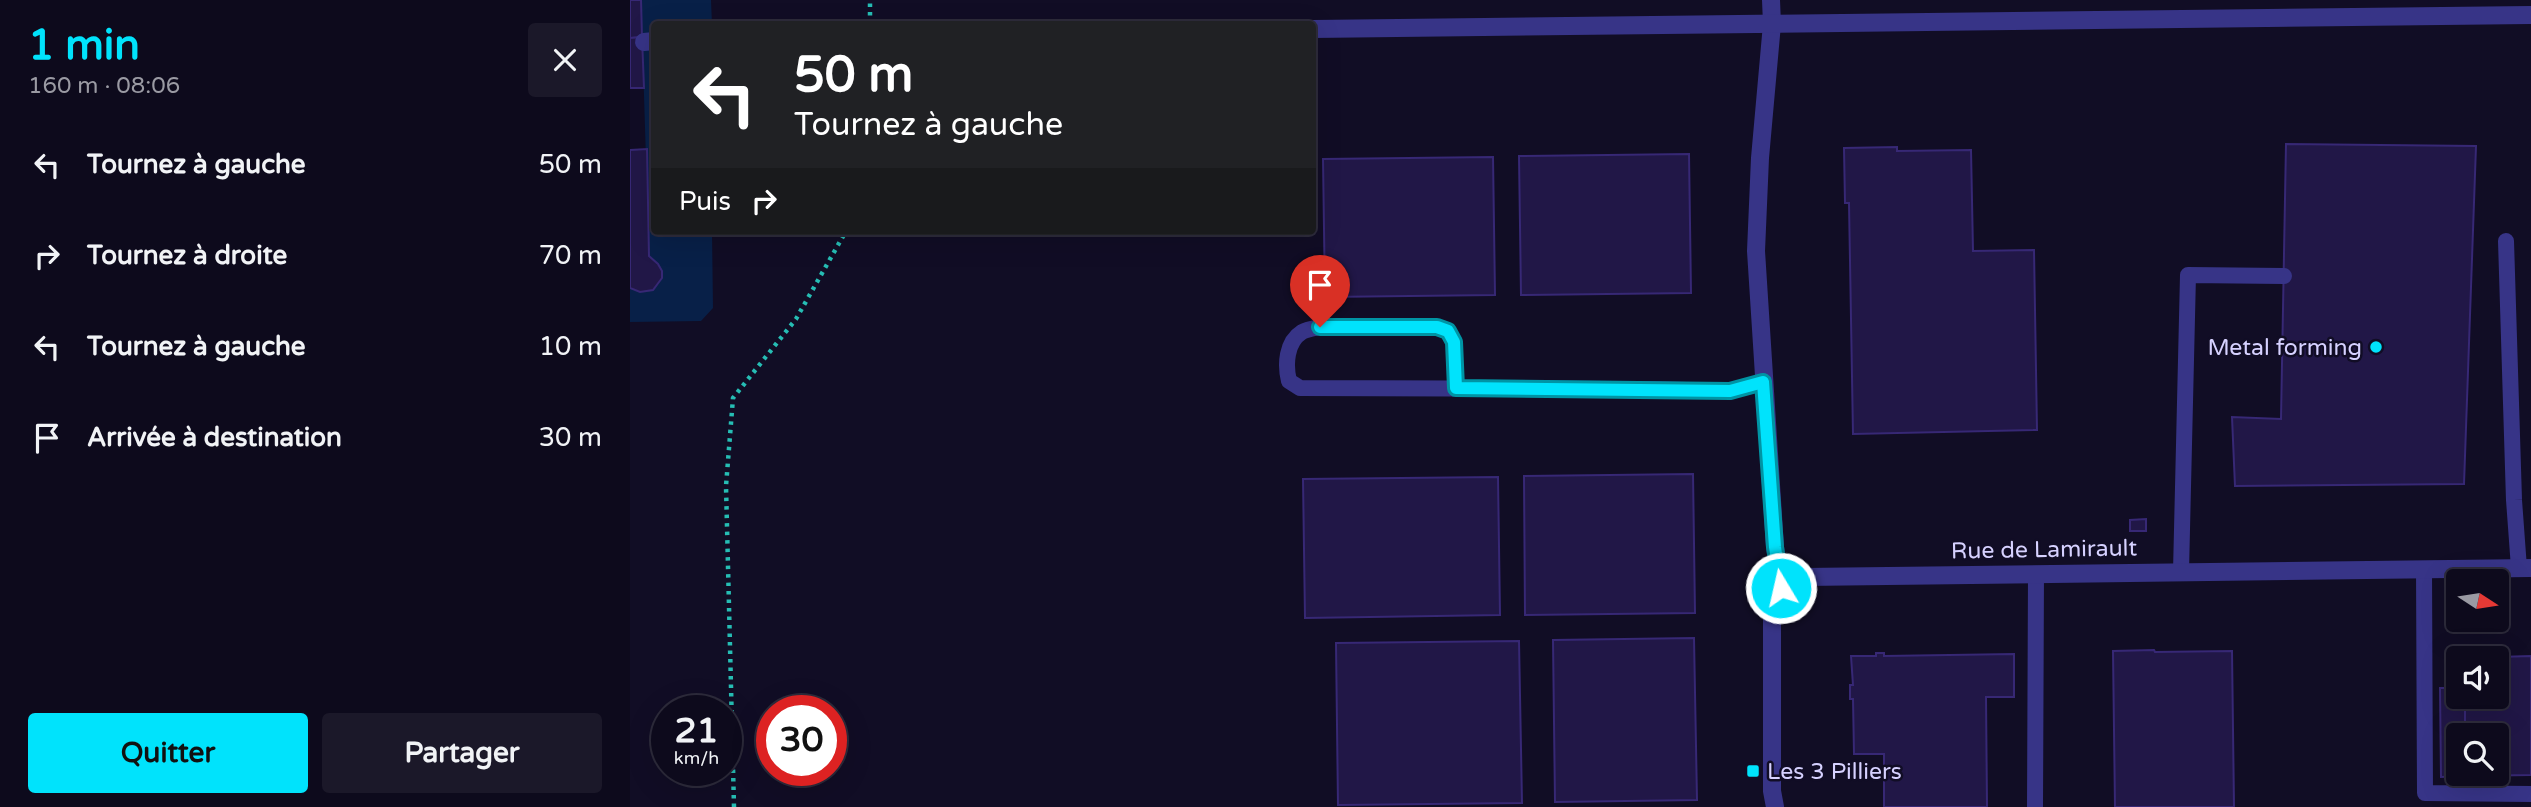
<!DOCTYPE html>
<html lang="fr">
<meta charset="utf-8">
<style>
:root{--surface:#0d0a1c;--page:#1b1829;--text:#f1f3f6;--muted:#9a9aa3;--line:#2d2b3b;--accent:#00e3fc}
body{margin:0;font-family:"Varela Round",sans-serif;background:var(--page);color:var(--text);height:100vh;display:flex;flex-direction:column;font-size:26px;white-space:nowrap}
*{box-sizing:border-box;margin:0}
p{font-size:23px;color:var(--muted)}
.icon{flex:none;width:38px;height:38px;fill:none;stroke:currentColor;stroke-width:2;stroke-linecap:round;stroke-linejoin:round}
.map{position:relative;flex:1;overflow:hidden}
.side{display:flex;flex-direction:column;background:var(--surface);width:630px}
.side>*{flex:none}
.hud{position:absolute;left:21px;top:21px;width:665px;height:214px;border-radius:7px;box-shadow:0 7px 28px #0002,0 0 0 2px var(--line);background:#202124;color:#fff;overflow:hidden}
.needle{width:46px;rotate:102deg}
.controls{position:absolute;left:1816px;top:569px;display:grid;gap:14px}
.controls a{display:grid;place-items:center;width:63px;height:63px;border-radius:7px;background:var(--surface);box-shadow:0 7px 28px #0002,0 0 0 2px var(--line);font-size:35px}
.speed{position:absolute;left:21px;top:695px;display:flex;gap:14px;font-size:35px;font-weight:700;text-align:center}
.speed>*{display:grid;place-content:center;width:91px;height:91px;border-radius:50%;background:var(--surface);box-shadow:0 7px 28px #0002,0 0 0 2px var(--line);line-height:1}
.speed small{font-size:18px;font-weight:400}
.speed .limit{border:10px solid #d22;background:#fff;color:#111}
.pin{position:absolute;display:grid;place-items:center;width:60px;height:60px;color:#fff;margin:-72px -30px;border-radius:50% 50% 50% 0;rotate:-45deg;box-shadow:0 0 7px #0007}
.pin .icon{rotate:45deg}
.me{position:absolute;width:77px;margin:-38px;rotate:351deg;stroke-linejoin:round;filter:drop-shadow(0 0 5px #0008)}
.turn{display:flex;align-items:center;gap:24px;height:147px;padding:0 28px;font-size:32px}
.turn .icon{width:91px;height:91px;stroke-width:2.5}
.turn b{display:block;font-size:49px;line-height:60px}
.then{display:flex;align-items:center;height:66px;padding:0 28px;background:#0003;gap:14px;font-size:26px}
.round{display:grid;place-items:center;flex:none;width:74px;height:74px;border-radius:7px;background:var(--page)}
.headline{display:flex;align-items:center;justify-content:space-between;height:119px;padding:0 28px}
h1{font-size:42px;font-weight:700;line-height:52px;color:var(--accent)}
.button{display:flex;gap:14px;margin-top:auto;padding:14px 28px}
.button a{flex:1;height:80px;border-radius:7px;background:var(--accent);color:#111;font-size:28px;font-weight:700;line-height:80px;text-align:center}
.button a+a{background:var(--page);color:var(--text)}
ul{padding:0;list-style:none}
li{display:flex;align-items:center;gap:21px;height:91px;padding:0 28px}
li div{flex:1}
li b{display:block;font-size:26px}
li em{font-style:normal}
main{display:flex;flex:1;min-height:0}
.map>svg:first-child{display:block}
.water{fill:#082048}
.building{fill:#211747;stroke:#372875;stroke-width:2}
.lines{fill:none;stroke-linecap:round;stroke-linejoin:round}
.path{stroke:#26bdb4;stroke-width:4.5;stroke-dasharray:3.5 5;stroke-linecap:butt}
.service{stroke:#373487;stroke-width:16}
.minor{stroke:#373487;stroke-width:18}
.route-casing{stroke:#0094a4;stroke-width:18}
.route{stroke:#00e3fc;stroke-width:12}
.poi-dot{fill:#00e3fc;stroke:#110d25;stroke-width:2.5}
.labels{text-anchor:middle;stroke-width:5;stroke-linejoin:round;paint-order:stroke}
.poi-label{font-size:23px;fill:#d6d1ff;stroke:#110d25;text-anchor:end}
.street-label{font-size:23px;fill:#d6d1ff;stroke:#110d25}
</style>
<main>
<section class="side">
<div class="headline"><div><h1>1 min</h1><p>160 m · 08:06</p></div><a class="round"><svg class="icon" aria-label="close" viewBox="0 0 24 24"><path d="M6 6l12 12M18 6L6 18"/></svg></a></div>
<ul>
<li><svg class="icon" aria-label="left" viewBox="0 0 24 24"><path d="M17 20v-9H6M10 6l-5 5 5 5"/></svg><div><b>Tournez à gauche</b></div><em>50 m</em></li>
<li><svg class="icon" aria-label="right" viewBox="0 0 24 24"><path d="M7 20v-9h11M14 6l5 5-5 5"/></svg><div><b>Tournez à droite</b></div><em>70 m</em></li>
<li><svg class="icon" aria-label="left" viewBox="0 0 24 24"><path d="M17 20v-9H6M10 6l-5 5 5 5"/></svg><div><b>Tournez à gauche</b></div><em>10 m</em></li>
<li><svg class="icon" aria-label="arrive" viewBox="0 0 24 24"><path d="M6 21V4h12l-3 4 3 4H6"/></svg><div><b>Arrivée à destination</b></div><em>30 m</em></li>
</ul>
<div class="button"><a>Quitter</a><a>Partager</a></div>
</section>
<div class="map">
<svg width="1901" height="807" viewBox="0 0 1901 807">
<rect width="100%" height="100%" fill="#110d25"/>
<path class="water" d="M11 0H81L82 24H24V231H82L83 308 71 321 0 322V288C14 294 25 293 32 278L28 264 19 256Z"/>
<g class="building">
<polygon points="0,0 11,0 12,37 0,38"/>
<polygon points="12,37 14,88 0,88 0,38"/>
<polygon points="1656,144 1846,146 1834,484 1605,486 1602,417 1651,419"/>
<polygon points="1267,147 1267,151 1341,150 1343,251 1404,250 1407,430 1223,434 1219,203 1215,203 1214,148"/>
<polygon points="17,149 19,256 28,264 32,271 32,278 23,290 10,292 0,288 0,150"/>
<polygon points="1059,154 1061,293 891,295 889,156"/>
<polygon points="863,157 865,295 695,297 693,159"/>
<polygon points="1063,474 1065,613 895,615 894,476"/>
<polygon points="868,477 870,615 675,618 673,479"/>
<polygon points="1516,519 1516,531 1500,531 1500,520"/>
<polygon points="1064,638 1067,800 925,802 923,640"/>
<polygon points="889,641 892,803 708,805 706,643"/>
<polygon points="1524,650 1525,652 1602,651 1604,807 1485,807 1483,651"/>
<polygon points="1246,653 1254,653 1254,656 1384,654 1384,697 1356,697 1357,807 1254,807 1254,754 1224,754 1223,699 1220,699 1220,685 1223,685 1221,656 1246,656"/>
<polygon points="1901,656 1901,775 1836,776 1836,774 1867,774 1867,735 1835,735 1835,696 1867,696 1867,658 1834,658"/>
<polygon points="1810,688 1829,688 1829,696 1835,696 1835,735 1829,735 1829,774 1836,774 1836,776 1811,777"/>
</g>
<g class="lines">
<g class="path">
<polyline points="240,24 240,0"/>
<polyline points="104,807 96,486 103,398 166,319 216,231"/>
</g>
<g class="service">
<polyline points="1876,241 1884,500 1889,568"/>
<path d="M826 389 824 342 818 331 807 327H690C685 328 677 329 672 332 656 342 655 365 659 381L670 388 1014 389 1100 391 1134 382"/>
<polyline points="1794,569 1795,793 1901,794"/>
<polyline points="1551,572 1558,275 1654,276"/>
<polyline points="1405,807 1406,574"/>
</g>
<g class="minor">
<polyline points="1141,0 1142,24 1130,158 1126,251 1145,547 1151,588"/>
<polyline points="682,29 1901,15"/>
<polyline points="14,42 24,41"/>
<path d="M1145 807 1142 791V611C1148 591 1155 583 1174 577L1901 568"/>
</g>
</g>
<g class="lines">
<defs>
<polyline id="route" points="690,327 807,327 818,331 824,342 826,388 1100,391 1133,382 1145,547 1151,588"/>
</defs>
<use href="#route" class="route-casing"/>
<use href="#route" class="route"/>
</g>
<g class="poi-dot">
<circle cx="1746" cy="347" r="7"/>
<rect x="1116" y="764" width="14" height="14" rx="3.5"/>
</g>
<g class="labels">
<g class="poi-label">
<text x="1732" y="355">Metal forming</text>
<text x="1137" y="779" text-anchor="start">Les 3 Pilliers</text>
</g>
<g class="street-label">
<text transform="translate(1414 549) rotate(-1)" y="8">Rue de Lamirault</text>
</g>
</g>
</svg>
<div class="controls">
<a><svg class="needle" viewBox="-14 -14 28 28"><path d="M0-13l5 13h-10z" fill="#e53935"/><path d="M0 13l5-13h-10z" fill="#9a9aa3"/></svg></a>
<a><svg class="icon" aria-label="sound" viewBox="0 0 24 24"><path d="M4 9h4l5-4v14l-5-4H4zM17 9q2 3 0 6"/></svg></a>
<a><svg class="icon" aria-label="search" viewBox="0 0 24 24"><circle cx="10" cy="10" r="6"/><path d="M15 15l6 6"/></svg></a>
</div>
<div class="speed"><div>21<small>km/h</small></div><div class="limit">30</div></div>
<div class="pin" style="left:690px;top:327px;background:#d93025"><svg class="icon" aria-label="arrive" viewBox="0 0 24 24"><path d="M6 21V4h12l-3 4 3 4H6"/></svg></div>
<svg class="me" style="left:1151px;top:588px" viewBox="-20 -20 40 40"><circle r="17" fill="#00e3fc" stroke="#fff" stroke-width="3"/><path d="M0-11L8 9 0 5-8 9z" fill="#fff"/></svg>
<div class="hud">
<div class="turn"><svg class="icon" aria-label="left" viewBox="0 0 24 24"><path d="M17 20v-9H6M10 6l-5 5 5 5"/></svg><div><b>50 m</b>Tournez à gauche</div></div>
<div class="then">Puis<svg class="icon" aria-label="right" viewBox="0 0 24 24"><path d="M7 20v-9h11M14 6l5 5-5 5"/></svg></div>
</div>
</div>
</main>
